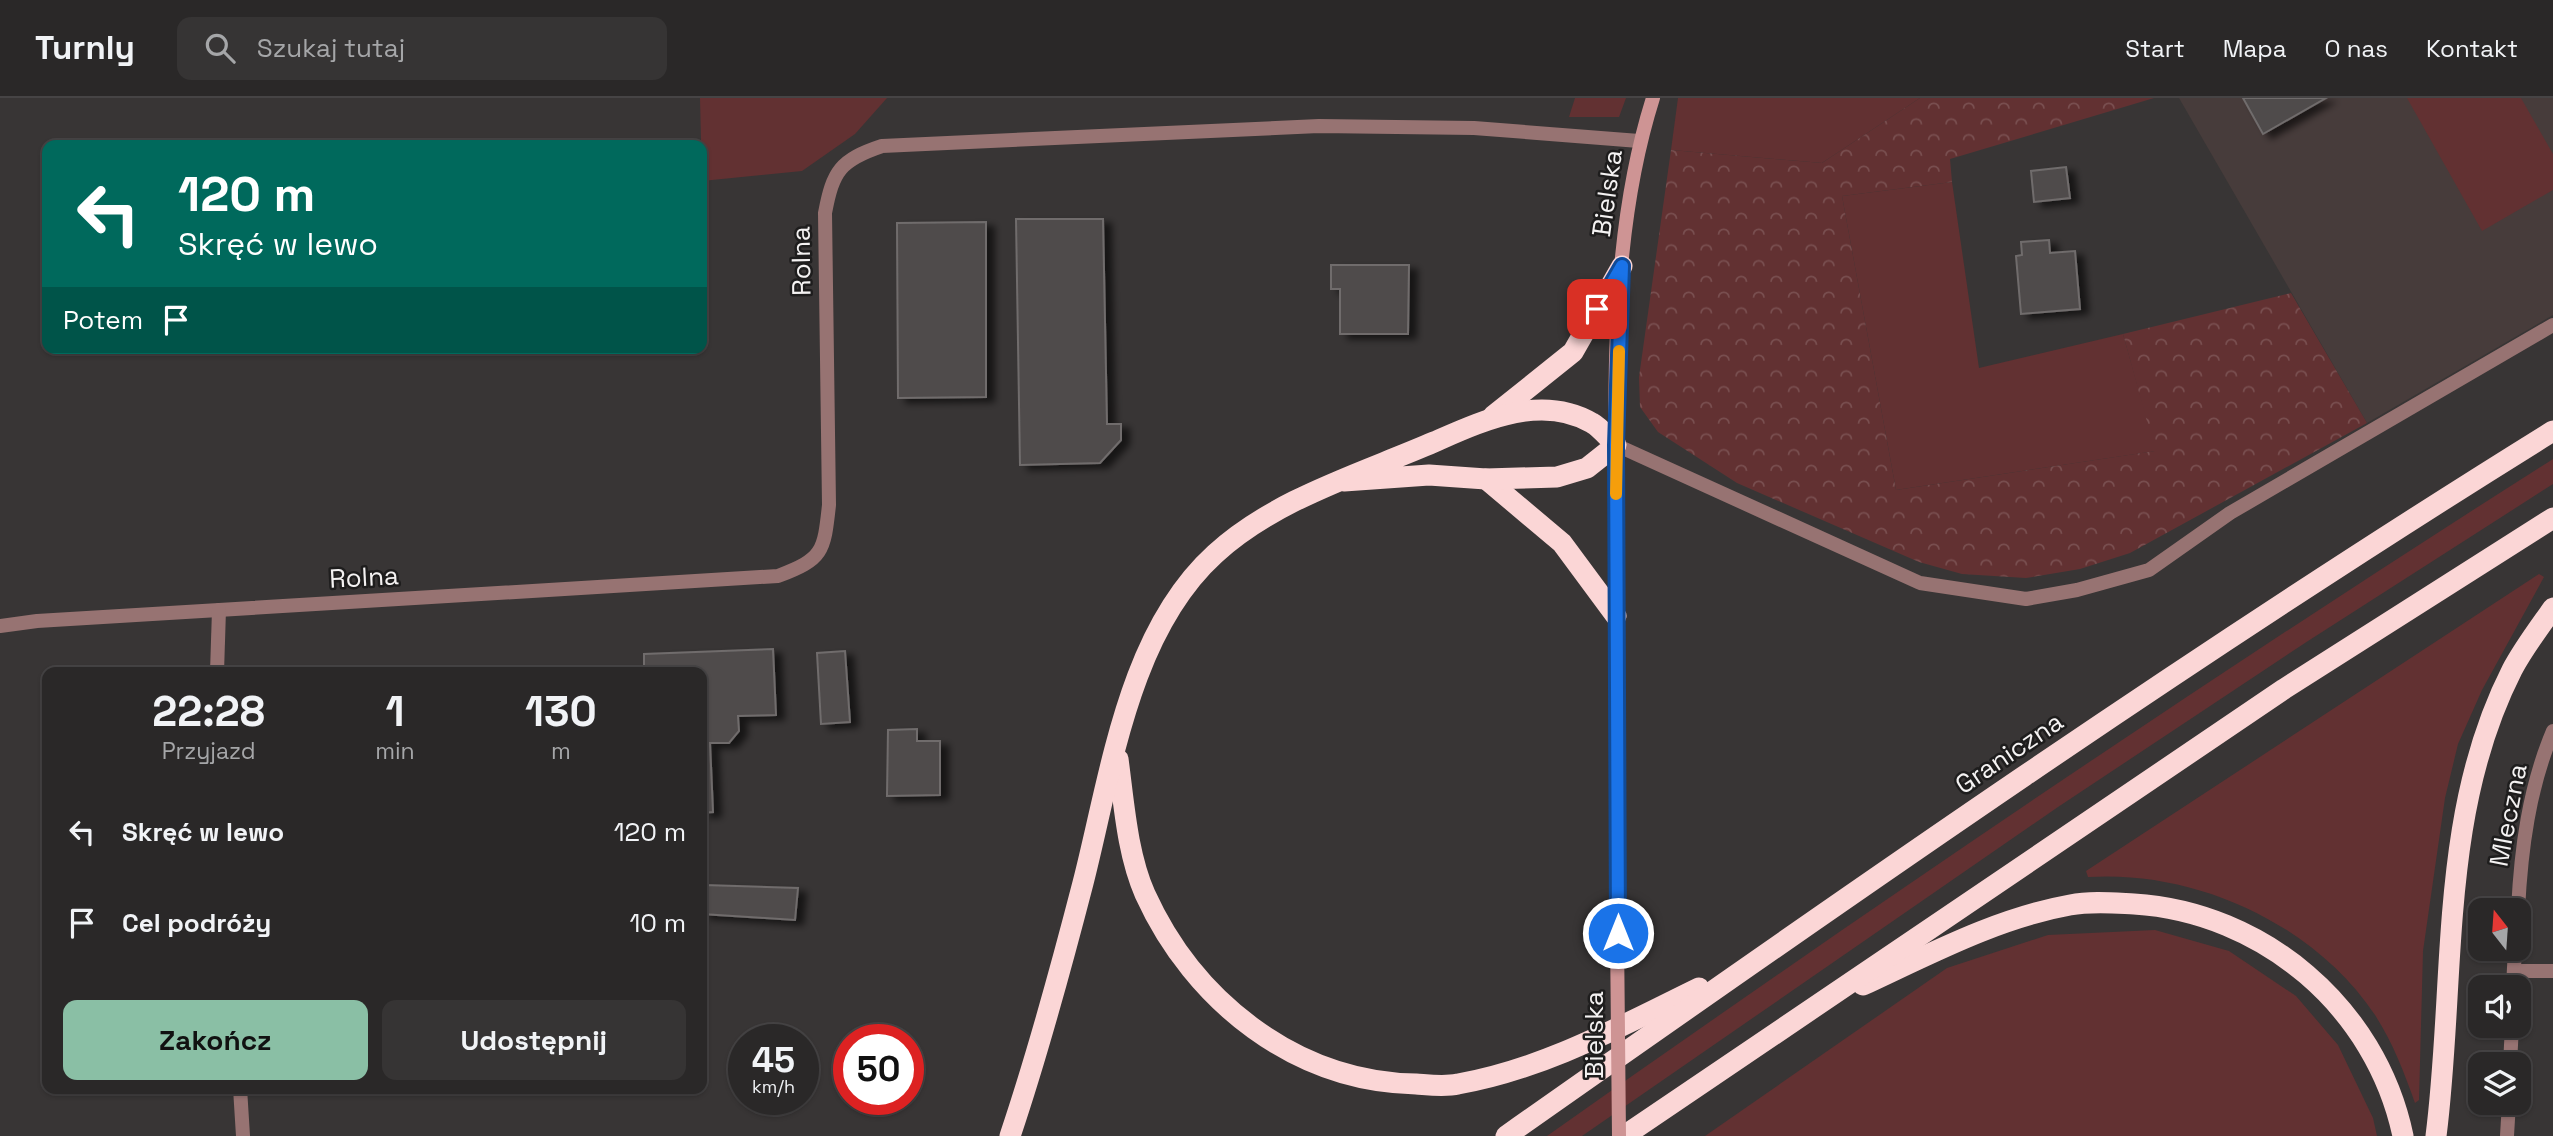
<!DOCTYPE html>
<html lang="pl">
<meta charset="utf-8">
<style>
:root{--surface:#2a2828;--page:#363434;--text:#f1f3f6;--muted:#a5a6a8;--line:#464445;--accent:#8abfa5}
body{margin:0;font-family:"Space Grotesk",sans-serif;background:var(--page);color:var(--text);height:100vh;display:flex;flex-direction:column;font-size:26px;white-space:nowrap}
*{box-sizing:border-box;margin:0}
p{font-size:23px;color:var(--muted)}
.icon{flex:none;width:38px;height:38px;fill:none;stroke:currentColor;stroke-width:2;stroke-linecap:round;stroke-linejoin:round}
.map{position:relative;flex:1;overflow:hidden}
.details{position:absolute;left:42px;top:569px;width:665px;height:427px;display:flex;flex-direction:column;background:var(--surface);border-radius:14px;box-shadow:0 2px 5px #0004,0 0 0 2px var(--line)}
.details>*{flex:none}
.hud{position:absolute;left:42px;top:42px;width:665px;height:214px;border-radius:14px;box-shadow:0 2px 5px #0004,0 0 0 2px var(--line);background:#00695c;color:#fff;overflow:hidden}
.needle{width:46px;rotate:343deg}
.buttons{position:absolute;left:2468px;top:800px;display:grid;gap:14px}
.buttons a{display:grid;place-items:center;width:63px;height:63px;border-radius:14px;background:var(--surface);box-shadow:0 2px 5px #0004,0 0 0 2px var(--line);font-size:35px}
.speed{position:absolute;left:728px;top:926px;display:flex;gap:14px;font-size:35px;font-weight:700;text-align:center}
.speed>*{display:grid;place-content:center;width:91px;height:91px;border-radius:50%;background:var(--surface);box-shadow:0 2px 5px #0004,0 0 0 2px var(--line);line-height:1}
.speed small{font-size:18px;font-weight:400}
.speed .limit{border:10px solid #d22;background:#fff;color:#111}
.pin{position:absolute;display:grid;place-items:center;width:60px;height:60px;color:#fff;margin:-30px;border-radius:14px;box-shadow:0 4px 10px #0006}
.me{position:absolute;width:77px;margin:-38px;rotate:0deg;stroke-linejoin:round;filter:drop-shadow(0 0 5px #0008)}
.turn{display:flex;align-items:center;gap:24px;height:147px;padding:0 21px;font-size:32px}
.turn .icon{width:91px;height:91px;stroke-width:2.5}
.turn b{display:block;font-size:49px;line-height:60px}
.then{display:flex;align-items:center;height:66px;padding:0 21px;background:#0003;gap:14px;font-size:26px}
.eta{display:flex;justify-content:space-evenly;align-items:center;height:119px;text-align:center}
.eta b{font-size:42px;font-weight:600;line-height:49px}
.button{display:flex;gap:14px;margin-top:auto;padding:14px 21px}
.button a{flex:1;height:80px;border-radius:14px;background:var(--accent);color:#111;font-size:28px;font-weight:600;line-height:80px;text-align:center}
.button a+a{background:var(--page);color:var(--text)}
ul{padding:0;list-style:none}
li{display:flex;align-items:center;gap:21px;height:91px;padding:0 21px}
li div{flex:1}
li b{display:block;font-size:26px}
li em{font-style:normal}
header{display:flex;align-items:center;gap:42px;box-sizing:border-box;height:98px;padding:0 35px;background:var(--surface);border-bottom:2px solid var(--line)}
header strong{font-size:33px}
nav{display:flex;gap:38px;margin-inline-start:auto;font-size:24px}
.search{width:490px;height:63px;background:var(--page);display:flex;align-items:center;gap:18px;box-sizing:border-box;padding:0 24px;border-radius:14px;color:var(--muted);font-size:26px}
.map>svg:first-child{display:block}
.built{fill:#473c3b}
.grass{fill:#623132}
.forest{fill:url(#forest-crowns)}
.building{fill:#4f4b4b;stroke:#706c6c;stroke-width:2;filter:url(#shadow)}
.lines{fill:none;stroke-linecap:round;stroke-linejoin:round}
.lane{stroke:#977372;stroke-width:14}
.street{stroke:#977372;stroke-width:14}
.secondary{stroke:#ce9494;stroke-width:14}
.highway{stroke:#fbd6d6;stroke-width:21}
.secondary-bridge{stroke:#ce9494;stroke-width:14}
.route-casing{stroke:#114b97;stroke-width:18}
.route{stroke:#1a73e8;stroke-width:12}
.slow{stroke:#f59e0b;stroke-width:12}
.labels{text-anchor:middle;stroke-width:5;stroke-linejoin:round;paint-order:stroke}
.street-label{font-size:26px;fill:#f4f2f2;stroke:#1e1d1d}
</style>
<header>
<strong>Turnly</strong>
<div class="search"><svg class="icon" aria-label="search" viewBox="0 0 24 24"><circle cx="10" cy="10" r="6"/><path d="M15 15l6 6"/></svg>Szukaj tutaj</div>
<nav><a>Start</a><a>Mapa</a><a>O nas</a><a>Kontakt</a></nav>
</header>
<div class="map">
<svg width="2553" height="1038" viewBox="0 0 2553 1038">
<defs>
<pattern id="forest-crowns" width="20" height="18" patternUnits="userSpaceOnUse" patternTransform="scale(1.75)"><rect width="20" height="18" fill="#623132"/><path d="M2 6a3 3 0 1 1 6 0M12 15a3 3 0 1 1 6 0" fill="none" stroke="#794f50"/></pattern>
<filter id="shadow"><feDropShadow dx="8" dy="4.5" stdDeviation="3.5" flood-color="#0009"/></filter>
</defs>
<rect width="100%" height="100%" fill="#383535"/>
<polygon class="built" points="2179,0 2553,0 2553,217 2367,325"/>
<g class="grass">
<polygon points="700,0 887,0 855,36 802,73 702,83"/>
<polygon points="1575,0 1626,0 1619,19 1569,19"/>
<polygon points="1678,0 1920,0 1822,65 1671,52"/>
<polygon points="2407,0 2521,0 2553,56 2553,92 2482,133"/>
<polygon points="1952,84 1979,270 2123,236 2156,353 1896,392 1842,98"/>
<path d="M2553 361V386L2308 543 2058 709 1582 1038H1547C1877 805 2211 578 2553 361Z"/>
<path d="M2539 476 2544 479 2482 592 2458 646 2445 700 2423 853 2419 1002 2415 1005C2404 974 2393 945 2375 917 2314 826 2196 772 2088 779L2086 773Z"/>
<polygon points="2155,832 2229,853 2296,898 2338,947 2373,1020 2377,1038 1705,1038 1947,870 2048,837"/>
</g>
<polygon class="forest" points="1920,0 2154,0 1950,61 1952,84 1842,98 1896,392 2155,353 2123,236 2291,195 2367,325 2130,455 2080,471 2026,480 1962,476 1919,464 1737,385 1658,334 1640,309 1639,279 1671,52 1822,65"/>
<g class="building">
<polygon points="2243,0 2326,0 2263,36"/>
<polygon points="2066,69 2070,100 2034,104 2031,73"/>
<polygon points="1016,121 1103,121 1107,326 1121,326 1121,342 1100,365 1020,367"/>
<polygon points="986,124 986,299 898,300 897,125"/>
<polygon points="2049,142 2050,155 2075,153 2080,211 2021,216 2016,158 2022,157 2021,144"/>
<polygon points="1331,167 1409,167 1408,236 1340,236 1340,191 1331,191"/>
<polygon points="773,551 776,617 738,618 739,633 729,645 710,645 713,714 702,715 702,574 644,574 644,556"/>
<polygon points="845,553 850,624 821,626 817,555"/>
<polygon points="917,631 917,643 940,643 940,697 887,698 888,632"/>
<polygon points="704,787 798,790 795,822 702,816"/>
</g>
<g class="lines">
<polyline class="lane" points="2514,873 2553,873"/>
<g class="street">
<polyline points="1616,347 1920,485 2026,501 2077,492 2149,472 2230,415 2553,227"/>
<path d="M0 528 37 523 778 478C823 461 824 454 829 407L825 115C833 73 840 62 882 48L1319 28 1474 30 1639 43"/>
<polyline points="217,574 219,512"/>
<path d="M2518 812C2521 751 2529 690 2553 633"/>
<polyline points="2513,889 2515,850"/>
<polyline points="2510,966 2512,928"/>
<polyline points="240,990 243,1038"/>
<polyline points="2507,1038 2509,1004"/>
</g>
<path class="secondary" d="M1617 835C1617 699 1617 562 1616 426 1615 285 1610 136 1653 0"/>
<g class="highway">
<polyline points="1493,318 1573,254 1622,168"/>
<polyline points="1486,381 1562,445 1616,518"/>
<path d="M1118 661C1124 705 1127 755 1145 796 1194 904 1296 984 1416 986 1430 987 1445 989 1458 986 1544 971 1621 928 1699 890"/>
<path d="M1863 887C1930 856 1997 820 2070 807 2091 803 2113 805 2134 806 2263 814 2376 909 2403 1038"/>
<path d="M1010 1038C1038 955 1061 870 1083 785 1111 676 1128 535 1215 456 1275 401 1360 376 1434 344 1482 323 1541 295 1592 325 1601 330 1608 340 1616 347L1587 370 1557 379 1486 381 1429 377 1344 383"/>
<path d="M1506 1038C1850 796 2195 555 2553 333"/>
<polyline points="1624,1038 2284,591 2553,420"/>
<path d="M2436 1038C2456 882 2438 717 2512 572 2523 551 2539 530 2553 510"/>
</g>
<polyline class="secondary-bridge" points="1617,835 1619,1038"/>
</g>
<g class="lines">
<defs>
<polyline id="route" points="1597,211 1622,168 1616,347 1618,835"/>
</defs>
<use href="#route" class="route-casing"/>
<use href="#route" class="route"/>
<polyline class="slow" points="1616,396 1619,253"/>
</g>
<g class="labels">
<g class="street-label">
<text transform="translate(1607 95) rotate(-82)" y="9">Bielska</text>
<text transform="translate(801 163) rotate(-91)" y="9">Rolna</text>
<text transform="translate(364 479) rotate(-3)" y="9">Rolna</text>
<text transform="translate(2009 655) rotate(-34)" y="9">Graniczna</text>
<text transform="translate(2508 717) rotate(-79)" y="9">Mleczna</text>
<text transform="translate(1594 937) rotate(-90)" y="9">Bielska</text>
</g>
</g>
</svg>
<div class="buttons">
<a><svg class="needle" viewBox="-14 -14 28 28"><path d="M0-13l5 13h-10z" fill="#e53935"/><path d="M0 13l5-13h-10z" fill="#a5a6a8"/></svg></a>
<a><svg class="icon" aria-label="sound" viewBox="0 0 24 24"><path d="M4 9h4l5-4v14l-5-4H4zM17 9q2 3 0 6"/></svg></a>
<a><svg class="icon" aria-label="layers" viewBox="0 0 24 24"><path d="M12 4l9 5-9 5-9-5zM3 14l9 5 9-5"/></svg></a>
</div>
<div class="speed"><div>45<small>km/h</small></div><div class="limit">50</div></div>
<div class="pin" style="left:1597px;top:211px;background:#d93025"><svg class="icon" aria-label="arrive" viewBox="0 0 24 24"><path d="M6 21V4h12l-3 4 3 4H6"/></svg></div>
<svg class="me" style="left:1618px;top:835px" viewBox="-20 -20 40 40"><circle r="17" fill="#1a73e8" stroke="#fff" stroke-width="3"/><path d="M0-11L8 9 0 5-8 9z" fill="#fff"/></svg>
<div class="hud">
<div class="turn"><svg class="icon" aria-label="left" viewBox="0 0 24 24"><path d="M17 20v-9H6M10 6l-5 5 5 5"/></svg><div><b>120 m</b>Skręć w lewo</div></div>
<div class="then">Potem<svg class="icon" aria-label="arrive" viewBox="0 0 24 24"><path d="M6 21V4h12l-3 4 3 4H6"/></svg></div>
</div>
<section class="details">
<div class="eta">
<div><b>22:28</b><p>Przyjazd</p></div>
<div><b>1</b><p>min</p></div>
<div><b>130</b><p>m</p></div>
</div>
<ul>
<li><svg class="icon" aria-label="left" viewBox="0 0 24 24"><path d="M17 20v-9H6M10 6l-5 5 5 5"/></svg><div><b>Skręć w lewo</b></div><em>120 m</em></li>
<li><svg class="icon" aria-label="arrive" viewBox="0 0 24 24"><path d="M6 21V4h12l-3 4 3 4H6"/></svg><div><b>Cel podróży</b></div><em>10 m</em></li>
</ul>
<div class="button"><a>Zakończ</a><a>Udostępnij</a></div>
</section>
</div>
